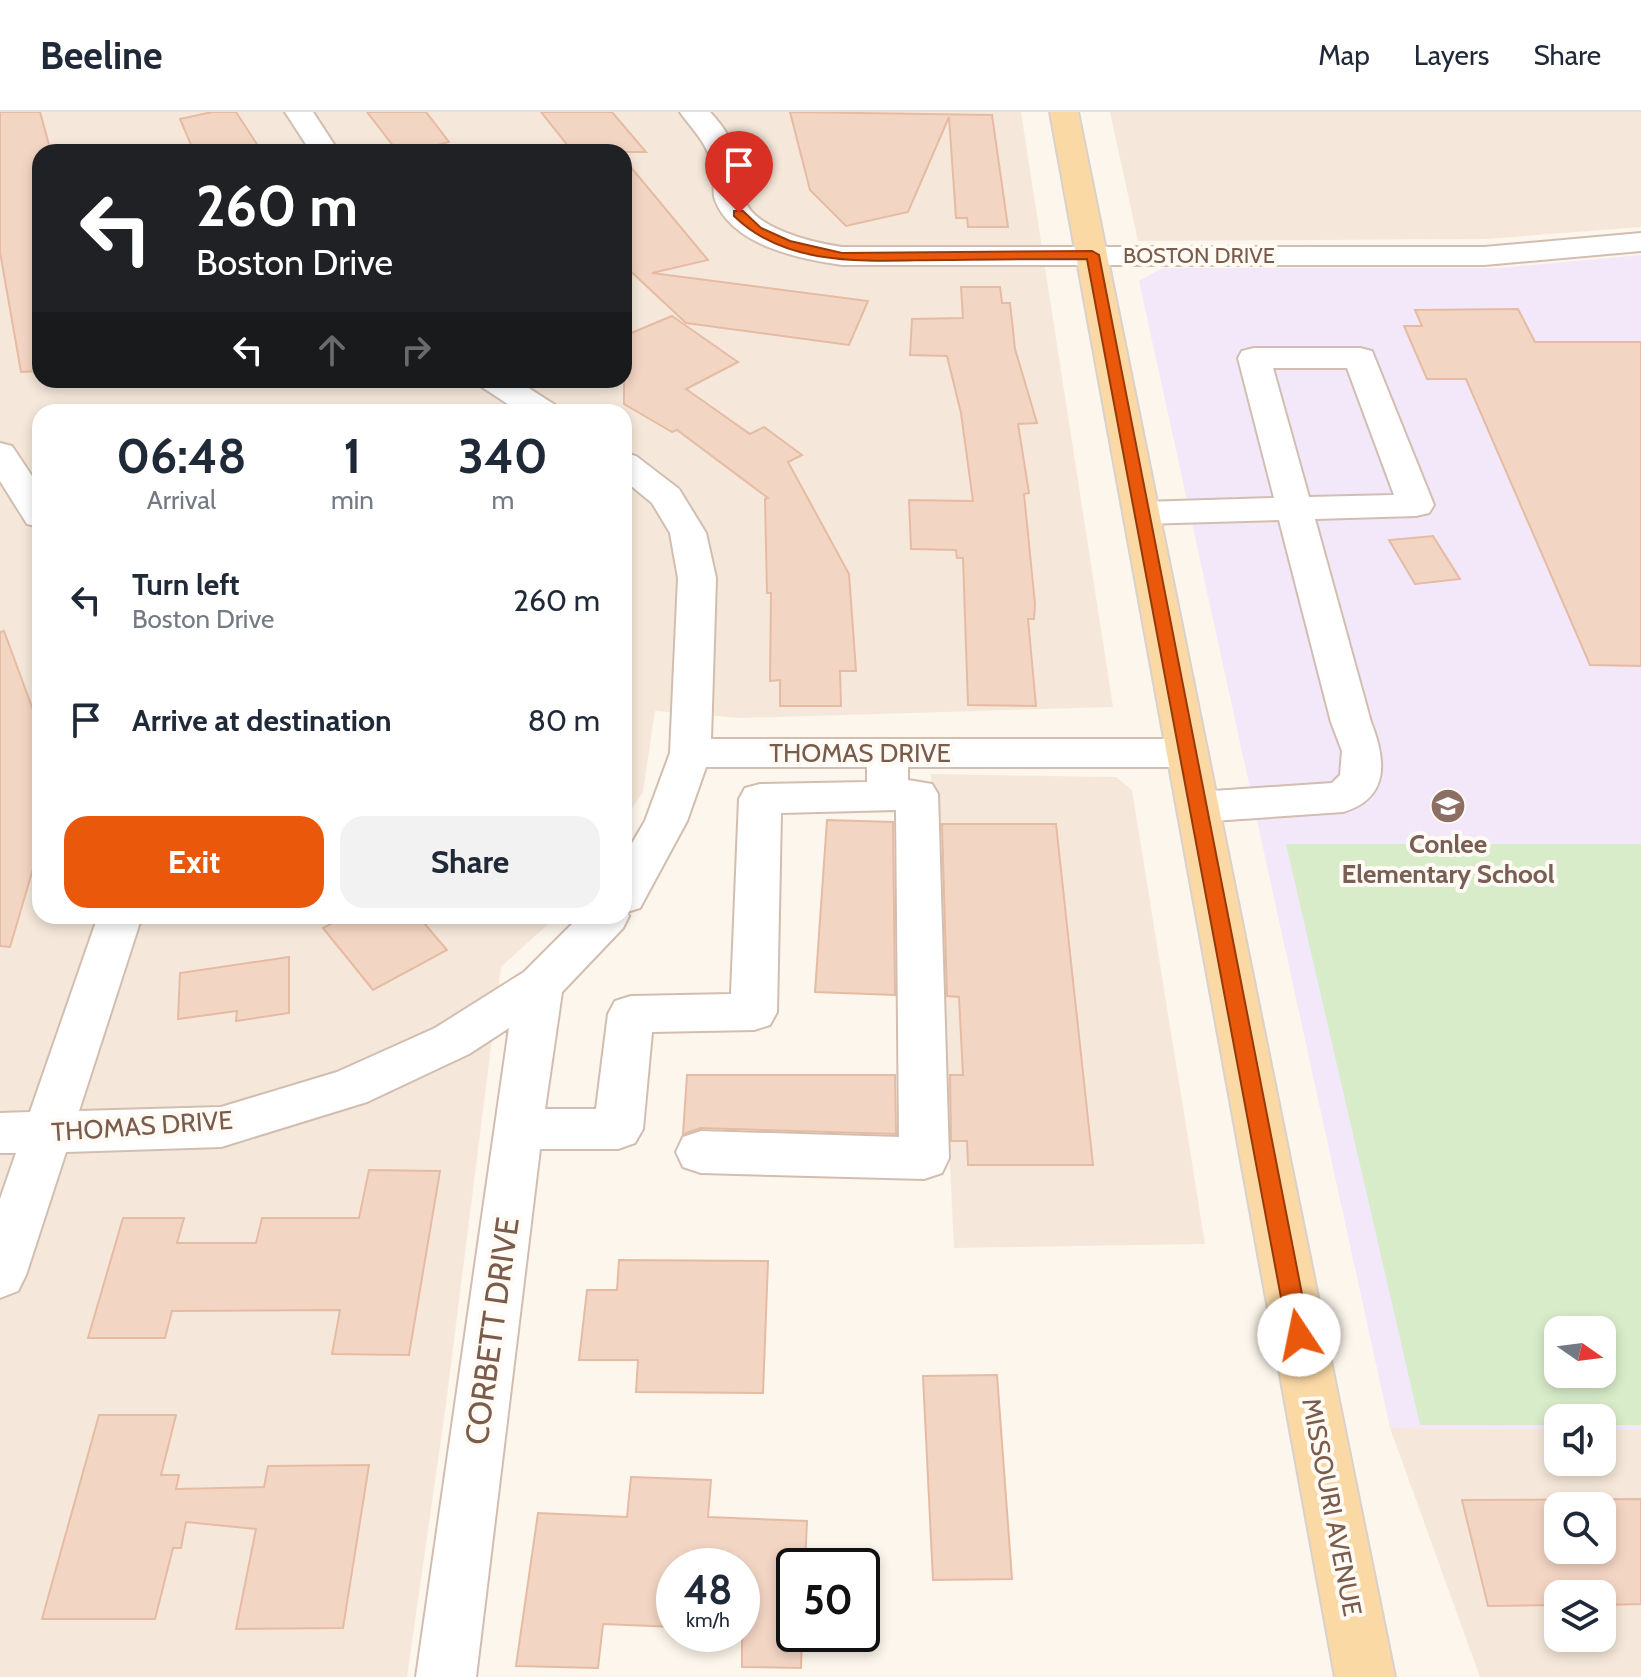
<!DOCTYPE html>
<style>
:root{--surface:#fff;--page:#f2f2f3;--text:#1f2937;--muted:#747a83;--line:#e0e1e3;--accent:#ea580c}
body{margin:0;font-family:Cabin,sans-serif;background:var(--page);color:var(--text);height:100vh;display:flex;flex-direction:column;font-size:30px;white-space:nowrap}
*{box-sizing:border-box;margin:0}
p{font-size:26px;color:var(--muted)}
.icon{flex:none;width:44px;height:44px;fill:none;stroke:currentColor;stroke-width:2;stroke-linecap:round;stroke-linejoin:round}
.map{position:relative;flex:1;overflow:hidden}
.side{position:absolute;left:32px;top:292px;width:600px;height:520px;display:flex;flex-direction:column;background:var(--surface);border-radius:24px;box-shadow:0 4px 12px #0003}
.side>*{flex:none}
.hud{position:absolute;left:32px;top:32px;width:600px;height:244px;border-radius:24px;box-shadow:0 4px 12px #0003;background:#202124;color:#fff;overflow:hidden}
.needle{width:52px;rotate:104deg}
.controls{position:absolute;left:1544px;top:1204px;display:grid;gap:16px}
.controls a{display:grid;place-items:center;width:72px;height:72px;border-radius:16px;background:var(--surface);box-shadow:0 4px 12px #0003;font-size:40px}
.speed{position:absolute;left:656px;top:1436px;display:flex;gap:16px;font-size:40px;font-weight:700;text-align:center}
.speed>*{display:grid;place-content:center;width:104px;height:104px;border-radius:50%;background:var(--surface);box-shadow:0 4px 12px #0003;line-height:1}
.speed small{font-size:20px;font-weight:400}
.speed .limit{border:4px solid #111;border-radius:12px;background:#fff;color:#111}
.pin{position:absolute;display:grid;place-items:center;width:68px;height:68px;color:#fff;margin:-82px -34px;border-radius:50% 50% 50% 0;rotate:-45deg;box-shadow:0 0 8px #0007}
.pin .icon{rotate:45deg}
.me{position:absolute;width:88px;margin:-44px;rotate:349deg;stroke-linejoin:round;filter:drop-shadow(0 0 6px #0008)}
.turn{display:flex;align-items:center;gap:28px;height:168px;padding:0 32px;font-size:36px}
.turn .icon{width:104px;height:104px;stroke-width:2.5}
.turn b{display:block;font-size:56px;line-height:68px}
.lanes{display:flex;align-items:center;height:76px;padding:0 32px;background:#0003;justify-content:center;gap:40px;direction:ltr}
.lanes .off{opacity:.35}
.eta{display:flex;justify-content:space-evenly;align-items:center;height:136px;text-align:center}
.eta b{font-size:48px;font-weight:700;line-height:56px}
.action{display:flex;gap:16px;margin-top:auto;padding:16px 32px}
.action a{flex:1;height:92px;border-radius:24px;background:var(--accent);color:#fff;font-size:32px;font-weight:700;line-height:92px;text-align:center}
.action a+a{background:var(--page);color:var(--text)}
ul{padding:0;list-style:none}
li{display:flex;align-items:center;gap:24px;height:120px;padding:0 32px}
li div{flex:1}
li b{display:block;font-size:30px}
li em{font-style:normal}
header{display:flex;align-items:center;gap:48px;box-sizing:border-box;height:112px;padding:0 40px;background:var(--surface);border-bottom:2px solid var(--line)}
header strong{font-size:38px}
nav{display:flex;gap:44px;margin-inline-start:auto;font-size:28px}
.map>svg:first-child{display:block}
.residential{fill:#f5e8da;fill-rule:evenodd}
.education{fill:#f3e8fa;fill-rule:evenodd}
.green{fill:#d8ecc9;fill-rule:evenodd}
.building{fill:#f3d5c3;stroke:#e6bba3;stroke-width:2;fill-rule:evenodd}
.lines{fill:none;stroke-linecap:round;stroke-linejoin:round}
.minor-casing{stroke:#d1beb0;stroke-width:4}
.major-casing{stroke:#dad1cd;stroke-width:4}
.minor{fill:#fff;fill-rule:evenodd}
.major{fill:#fbd9a5;fill-rule:evenodd}
.route{fill:#ea580c;stroke:#983908;stroke-width:2}
.labels{text-anchor:middle;stroke-width:8;stroke-linejoin:round;paint-order:stroke}
.far-street-label{font-size:22px;fill:#7a5c4d;stroke:#fffaf3}
.street-label{font-size:26px;fill:#7a5c4d;stroke:#fffaf3}
.education-label{font-size:26px;font-weight:bold;fill:#785e54;stroke:#fffaf3}
.near-street-label{font-size:32px;fill:#7a5c4d;stroke:#fffaf3}
</style>
<header>
<strong>Beeline</strong>
<nav><a>Map</a><a>Layers</a><a>Share</a></nav>
</header>
<div class="map">
<svg width="1641" height="1565" viewBox="0 0 1641 1565">
<rect width="100%" height="100%" fill="#fdf6ec"/>
<g class="residential">
<path d="M0 0H1021L1113 595 741 606 655 599 643 680 624 708V300H40V804H557L501 855 446 1292 407 1565H0ZM40 40H624V268H40Z"/>
<polygon points="1110,0 1641,0 1641,115 1487,127 1138,129"/>
<polygon points="931,662 1116,665 1132,678 1205,1132 954,1136"/>
<path d="M1390 1316 1558 1317V1350H1602V1318H1641V1565H1480ZM1558 1394H1602V1438H1558ZM1558 1482H1602V1526H1558Z"/>
</g>
<path class="education" d="M1641 143V1318H1602V1306H1558V1317L1390 1316 1139 169 1163 156H1499ZM1558 1218H1602V1262H1558Z"/>
<path class="green" d="M1286 732H1641V1313H1602V1306H1558V1313H1420ZM1558 1218H1602V1262H1558Z"/>
<g class="building">
<polygon points="0,0 40,0 51,40 40,40 40,259 21,260 0,140"/>
<polygon points="212,0 236,0 262,40 194,40 180,7"/>
<polygon points="367,0 426,0 449,30 437,33 443,40 398,40"/>
<polygon points="541,0 612,0 646,40 573,40"/>
<polygon points="790,0 992,3 1008,115 968,115 967,106 956,106 949,5 908,100 846,114 810,78"/>
<polygon points="624,47 708,148 652,161 868,189 849,233 686,211 624,153"/>
<polygon points="961,175 1000,175 1002,191 1010,191 1015,237 1037,311 1018,312 1029,381 1024,382 1035,492 1034,507 1028,507 1036,594 968,593 963,446 957,446 956,438 911,437 909,388 973,389 961,301 947,244 910,243 912,207 963,206"/>
<polygon points="1518,197 1535,230 1641,230 1641,554 1590,553 1466,267 1427,267 1404,214 1422,214 1415,198"/>
<polygon points="672,204 738,250 686,277 750,322 764,315 802,343 788,350 849,462 856,559 840,559 841,594 780,594 780,568 770,569 771,481 767,481 765,387 768,386 677,318 672,320 624,292 624,224"/>
<polygon points="1433,424 1460,467 1415,472 1389,428"/>
<polygon points="4,519 40,617 40,699 35,750 10,835 0,834 0,520"/>
<polygon points="827,708 893,710 895,883 815,880"/>
<polygon points="942,712 1056,712 1093,1053 968,1053 967,1029 951,1029 950,963 963,963 959,885 947,884"/>
<polygon points="345,804 418,804 447,838 373,878 323,816"/>
<polygon points="289,845 289,901 236,909 237,899 178,907 180,861"/>
<polygon points="687,963 895,963 896,1022 701,1016 683,1022"/>
<polygon points="369,1058 440,1059 409,1243 332,1242 340,1198 172,1199 165,1226 88,1226 123,1106 184,1106 177,1131 256,1131 262,1106 359,1106"/>
<polygon points="619,1148 768,1149 763,1281 636,1280 638,1248 579,1248 587,1178 617,1178"/>
<polygon points="997,1263 1012,1467 933,1468 923,1264"/>
<polygon points="99,1303 176,1303 161,1363 179,1363 176,1377 264,1375 268,1354 369,1353 343,1516 236,1517 256,1417 186,1410 181,1436 173,1436 155,1507 42,1507"/>
<polygon points="631,1365 711,1368 708,1405 807,1409 805,1454 794,1454 794,1522 802,1522 801,1556 742,1555 742,1454 674,1454 674,1515 603,1512 598,1556 516,1554 538,1401 627,1405"/>
<path d="M1641 1387V1492L1602 1493V1482H1558V1493L1488 1494 1462 1388ZM1558 1394H1602V1438H1558Z"/>
</g>
<g class="lines">
<defs>
<g id="minor">
<polygon points="285,0 313,0 339,40 311,40"/>
<path d="M680 0H710C726 17 738 37 742 60 744 68 742 78 744 86 752 117 815 131 842 135H1484L1641 121V139L1484 153H842C800 147 733 134 715 88 712 80 715 67 713 58 709 32 694 20 680 0Z"/>
<path d="M1254 236H1360L1372 239 1434 393 1429 401 1416 404 1315 407 1371 610C1386 648 1390 686 1343 700L1198 710 1183 706 1177 695 1183 684 1198 680 1332 671 1340 663 1342 639 1331 610 1279 408 1142 412 1129 409 1124 401 1129 393 1142 390 1274 386 1238 246 1242 239ZM1273 256H1347L1394 383 1309 385Z"/>
<polygon points="477,268 516,268 555,293 560,300 520,300 482,275"/>
<polygon points="0,331 12,334 40,376 40,415 27,412 0,369"/>
<path d="M624 341 636 344 679 377 706 421 716 466 711 627H1188L1202 631 1208 641 1202 651 1188 655H908V668L932 672 938 682 949 1046 942 1061 924 1067 701 1061 683 1055 676 1040 683 1025 701 1019 899 1025 896 698 781 701 777 900 770 913 754 918 652 920 643 1017 635 1031 618 1037H540L476 1565H416L509 916 469 942 367 990 221 1035 66 1040 26 1163 18 1179 0 1186V1087L16 1041H0V1001L30 1000 98 804H142L79 999 221 995 337 960 435 916 524 860 580 804H624V745L645 709 670 641 678 466 670 421 652 391 624 368ZM706 655H867V670L760 672 745 676 739 687 731 882 631 884 615 889 608 902 596 997H545L562 880 623 816 629 804 627 800 640 796 687 709Z"/>
</g>
<polygon id="major" points="1050,0 1078,0 1395,1565 1335,1565"/>
</defs>
<use href="#minor" class="minor-casing"/>
<use href="#major" class="major-casing"/>
<use href="#minor" class="minor"/>
<use href="#major" class="major"/>
</g>
<path class="route" d="M734 99H743L761 116 790 129 842 141 1092 139 1099 143 1310 1223 1307 1230 1299 1233 1291 1230 1288 1223 1087 147C1040 147 992 147 945 148 874 148 789 158 734 104Z"/>
<defs>
<symbol id="school-disc" viewBox="-11 -11 22 22"><circle r="9.5" fill="#8d6e63" stroke="#fffaf3"/><path d="M0-5L7-2L0 1L-7-2ZM-4 1L0 2.5L4 1V4Q0 6-4 4Z" fill="#fff"/></symbol>
</defs>
<g fill-rule="evenodd">
<use href="#school-disc" x="1428" y="674" width="40" height="40"/>
</g>
<g class="labels">
<g class="far-street-label">
<text x="1199" y="151">BOSTON DRIVE</text>
</g>
<g class="street-label">
<text x="860" y="650">THOMAS DRIVE</text>
<text transform="translate(142 1014) rotate(-4)" y="9">THOMAS DRIVE</text>
<text transform="translate(1332 1395) rotate(79)" y="9">MISSOURI AVENUE</text>
</g>
<g class="education-label">
<text x="1448" y="741">Conlee<tspan x="1448" dy="30">Elementary School</tspan></text>
</g>
<g class="near-street-label">
<text transform="translate(492 1219) rotate(-82)" y="11">CORBETT DRIVE</text>
</g>
</g>
</svg>
<div class="controls">
<a><svg class="needle" viewBox="-14 -14 28 28"><path d="M0-13l5 13h-10z" fill="#e53935"/><path d="M0 13l5-13h-10z" fill="#747a83"/></svg></a>
<a><svg class="icon" aria-label="sound" viewBox="0 0 24 24"><path d="M4 9h4l5-4v14l-5-4H4zM17 9q2 3 0 6"/></svg></a>
<a><svg class="icon" aria-label="search" viewBox="0 0 24 24"><circle cx="10" cy="10" r="6"/><path d="M15 15l6 6"/></svg></a>
<a><svg class="icon" aria-label="layers" viewBox="0 0 24 24"><path d="M12 4l9 5-9 5-9-5zM3 14l9 5 9-5"/></svg></a>
</div>
<div class="speed"><div>48<small>km/h</small></div><div class="limit">50</div></div>
<div class="pin" style="left:739px;top:101px;background:#d93025"><svg class="icon" aria-label="arrive" viewBox="0 0 24 24"><path d="M6 21V4h12l-3 4 3 4H6"/></svg></div>
<svg class="me" style="left:1299px;top:1223px" viewBox="-20 -20 40 40"><circle r="19" fill="#fff"/><path d="M0-13L10 11 0 6-10 11z" fill="#ea580c"/></svg>
<div class="hud">
<div class="turn"><svg class="icon" aria-label="left" viewBox="0 0 24 24"><path d="M17 20v-9H6M10 6l-5 5 5 5"/></svg><div><b>260 m</b>Boston Drive</div></div>
<div class="lanes"><svg class="icon" aria-label="left" viewBox="0 0 24 24"><path d="M17 20v-9H6M10 6l-5 5 5 5"/></svg><svg class="icon off" aria-label="ahead" viewBox="0 0 24 24"><path d="M12 20V5M6 11l6-6 6 6"/></svg><svg class="icon off" aria-label="right" viewBox="0 0 24 24"><path d="M7 20v-9h11M14 6l5 5-5 5"/></svg></div>
</div>
<section class="side">
<div class="eta">
<div><b>06:48</b><p>Arrival</p></div>
<div><b>1</b><p>min</p></div>
<div><b>340</b><p>m</p></div>
</div>
<ul>
<li><svg class="icon" aria-label="left" viewBox="0 0 24 24"><path d="M17 20v-9H6M10 6l-5 5 5 5"/></svg><div><b>Turn left</b><p>Boston Drive</p></div><em>260 m</em></li>
<li><svg class="icon" aria-label="arrive" viewBox="0 0 24 24"><path d="M6 21V4h12l-3 4 3 4H6"/></svg><div><b>Arrive at destination</b></div><em>80 m</em></li>
</ul>
<div class="action"><a>Exit</a><a>Share</a></div>
</section>
</div>
